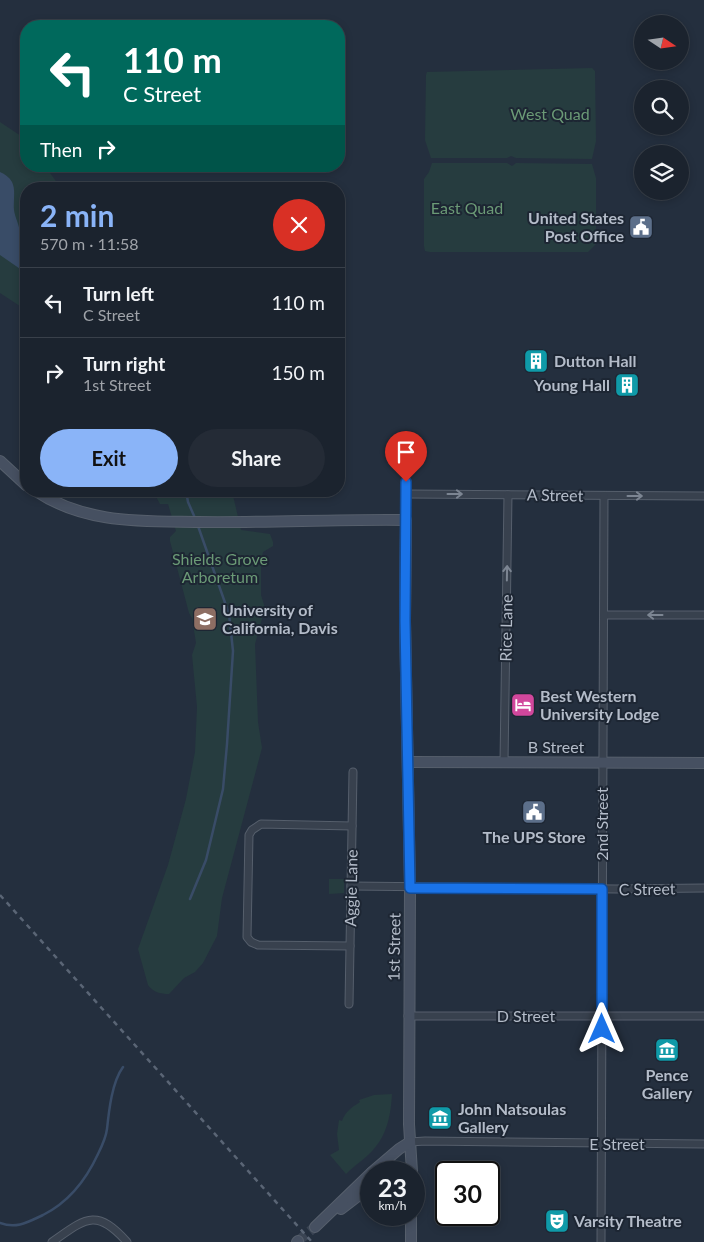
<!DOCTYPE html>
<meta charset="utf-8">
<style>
:root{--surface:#1b232e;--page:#242b36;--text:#f1f3f6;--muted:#a0a4aa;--line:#39404a;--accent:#8ab4f8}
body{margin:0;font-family:Lato,sans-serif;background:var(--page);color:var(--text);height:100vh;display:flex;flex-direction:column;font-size:19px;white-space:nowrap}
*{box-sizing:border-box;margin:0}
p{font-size:16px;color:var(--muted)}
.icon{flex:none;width:28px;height:28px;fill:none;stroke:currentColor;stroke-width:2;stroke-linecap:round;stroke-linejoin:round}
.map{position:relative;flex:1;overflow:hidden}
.side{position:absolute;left:20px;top:182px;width:325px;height:315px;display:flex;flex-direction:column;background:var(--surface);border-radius:20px;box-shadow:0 2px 8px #0003,0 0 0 1px var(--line)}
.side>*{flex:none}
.hud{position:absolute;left:20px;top:20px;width:325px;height:152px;border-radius:20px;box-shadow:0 2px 8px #0003,0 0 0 1px var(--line);background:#00695c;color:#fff;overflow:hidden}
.needle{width:32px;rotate:103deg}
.tools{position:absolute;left:634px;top:15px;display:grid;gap:10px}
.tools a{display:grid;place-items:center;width:55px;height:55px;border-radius:50%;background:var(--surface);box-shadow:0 2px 8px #0003,0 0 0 1px var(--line);font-size:25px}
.speed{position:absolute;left:360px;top:1161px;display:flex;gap:10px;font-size:25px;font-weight:700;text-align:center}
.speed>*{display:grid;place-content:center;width:65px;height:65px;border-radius:50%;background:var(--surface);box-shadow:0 2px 8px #0003,0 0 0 1px var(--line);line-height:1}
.speed small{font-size:12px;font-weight:400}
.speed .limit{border:2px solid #111;border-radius:8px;background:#fff;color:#111}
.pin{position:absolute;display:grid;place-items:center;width:42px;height:42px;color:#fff;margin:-51px -21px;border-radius:50% 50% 50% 0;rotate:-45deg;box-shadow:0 0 5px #0007}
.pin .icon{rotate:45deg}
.me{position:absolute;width:55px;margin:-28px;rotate:0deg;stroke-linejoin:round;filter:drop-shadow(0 0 4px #0008)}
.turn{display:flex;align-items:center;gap:18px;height:105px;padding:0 20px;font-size:22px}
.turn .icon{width:65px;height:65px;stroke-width:2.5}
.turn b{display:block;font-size:35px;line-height:42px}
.then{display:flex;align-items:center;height:48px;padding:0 20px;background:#0003;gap:10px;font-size:19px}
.round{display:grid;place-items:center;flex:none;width:52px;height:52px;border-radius:26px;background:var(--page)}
.overview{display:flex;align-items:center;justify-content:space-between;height:85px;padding:0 20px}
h1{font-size:30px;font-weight:700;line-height:38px;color:var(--accent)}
.button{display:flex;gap:10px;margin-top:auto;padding:10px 20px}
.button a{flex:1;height:58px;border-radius:30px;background:var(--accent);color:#111;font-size:20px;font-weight:700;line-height:58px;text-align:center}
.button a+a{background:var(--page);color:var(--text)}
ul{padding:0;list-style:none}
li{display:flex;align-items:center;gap:15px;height:70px;padding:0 20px;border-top:1px solid var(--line)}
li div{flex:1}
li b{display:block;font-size:19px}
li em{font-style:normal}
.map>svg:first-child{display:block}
.green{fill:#263c3f}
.water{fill:#394c67}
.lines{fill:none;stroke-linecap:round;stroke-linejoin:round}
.stream{stroke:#394c67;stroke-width:2.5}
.secondary-tunnel{stroke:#3a4453;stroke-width:10;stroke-dasharray:10 5;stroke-linecap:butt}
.street-casing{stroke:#565f6c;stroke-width:9}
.secondary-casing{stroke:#565f6c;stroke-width:12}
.street{stroke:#38414e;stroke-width:7}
.secondary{stroke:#465061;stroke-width:10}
.rail{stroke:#5a6575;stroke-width:2.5;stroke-dasharray:5 5;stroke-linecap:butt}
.oneway{stroke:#7c8592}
.route-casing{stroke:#114b97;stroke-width:12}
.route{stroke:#1a73e8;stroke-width:9}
.labels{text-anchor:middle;stroke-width:4;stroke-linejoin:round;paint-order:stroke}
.park-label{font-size:16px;fill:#6b9a76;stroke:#1d2633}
.poi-label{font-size:16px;font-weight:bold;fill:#b4bcc9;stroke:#1d2633;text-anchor:start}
.street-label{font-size:16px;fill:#b4bcc9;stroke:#1d2633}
</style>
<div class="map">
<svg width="704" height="1242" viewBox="0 0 704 1242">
<rect width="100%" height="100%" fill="#242f3e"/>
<g class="green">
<polygon points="592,68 595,71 596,141 592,159 516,158 511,156 507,158 431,158 425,140 426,75 427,72"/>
<polygon points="0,122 21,136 26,142 26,166 45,166 58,184 66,189 26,189 26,310 0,293"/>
<polygon points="432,163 507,163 512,166 516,163 592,164 596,178 596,244 588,252 430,252 425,251 424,246 424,179 429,172"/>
<path d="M153 491H232L241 530 270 534 273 542V546L263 552 261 561V595L265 608 255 644 258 722 262 748 222 898 217 936 203 963 195 972 184 978 169 994C160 994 153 992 148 985L138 949 168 865 186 799 195 752 197 707 192 655 196 643 192 618 189 613 170 541V537L176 531 168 504H160Z"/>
<polygon points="329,879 344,879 344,893 329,894"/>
<path d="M392 1094C391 1114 387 1135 373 1150 365 1159 355 1165 346 1174L330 1155 339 1150 337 1134 339 1120 342 1121C345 1112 352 1107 360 1102L359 1100 374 1095Z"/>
</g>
<path class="water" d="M0 172C5 174 9 177 12 182 16 190 13 201 14 210 15 219 21 227 20 237L24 241H26V273L0 255Z"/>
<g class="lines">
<g class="stream">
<polyline points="186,491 188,502 195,518"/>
<polyline points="190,899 206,860 223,789 227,744 233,651 229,614 198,526"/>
<path d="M0 1223C17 1229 28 1222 43 1215 69 1202 86 1180 98 1154 102 1146 106 1137 107 1129 109 1110 112 1082 123 1067"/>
</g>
<polyline class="secondary-tunnel" points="298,1241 315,1227"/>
<defs>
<g id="street">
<polyline points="407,494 704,496"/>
<polyline points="406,520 407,481"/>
<polyline points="604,615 704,615"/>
<polyline points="504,762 508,495"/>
<polyline points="351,886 616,889 704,888"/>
<polyline points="350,946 258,945 251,942 247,937 249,835 252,830 261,824 352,826"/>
<polyline points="349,1004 353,772"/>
<polyline points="408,1016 704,1016"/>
<polyline points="410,1142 425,1141 704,1144"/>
<path d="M52 1242C85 1219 96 1207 127 1242"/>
<polyline points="601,1242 604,496"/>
</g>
<g id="secondary">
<polyline points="0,461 26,485"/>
<path d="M36 491C85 524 142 521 198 522 267 523 337 519 406 520L405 621 410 887 409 1124 412 1172"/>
<polyline points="408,762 704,763"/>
<polyline points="372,1172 399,1149 410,1142"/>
<polyline points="341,1209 371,1186"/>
<polyline points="315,1227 371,1173"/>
<polyline points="297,1242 298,1241"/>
<polyline points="411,1242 411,1215"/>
</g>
</defs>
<use href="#street" class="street-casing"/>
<use href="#secondary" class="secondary-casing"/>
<use href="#street" class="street"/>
<use href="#secondary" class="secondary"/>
<polyline class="rail" points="0,895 312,1242"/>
</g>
<defs><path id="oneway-shaft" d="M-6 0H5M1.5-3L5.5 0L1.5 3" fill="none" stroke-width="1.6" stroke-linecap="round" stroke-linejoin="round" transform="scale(1.25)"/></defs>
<g class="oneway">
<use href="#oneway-shaft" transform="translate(455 494)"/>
<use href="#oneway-shaft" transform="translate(635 496)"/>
<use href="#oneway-shaft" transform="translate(507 573) rotate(-89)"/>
<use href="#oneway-shaft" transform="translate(655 615) rotate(-180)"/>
</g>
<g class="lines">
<defs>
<polyline id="route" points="406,482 405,621 410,888 602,889 602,1029"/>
</defs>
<use href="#route" class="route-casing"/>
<use href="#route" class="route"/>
</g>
<defs>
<symbol id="civic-square" viewBox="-11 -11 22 22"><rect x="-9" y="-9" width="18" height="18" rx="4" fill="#5c6f8a" stroke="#1d2633"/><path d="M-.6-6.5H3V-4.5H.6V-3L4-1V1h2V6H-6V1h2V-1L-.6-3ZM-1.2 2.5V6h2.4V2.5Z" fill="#fff"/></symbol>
<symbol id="building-square" viewBox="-11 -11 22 22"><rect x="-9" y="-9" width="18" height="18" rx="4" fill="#0f9aa8" stroke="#1d2633"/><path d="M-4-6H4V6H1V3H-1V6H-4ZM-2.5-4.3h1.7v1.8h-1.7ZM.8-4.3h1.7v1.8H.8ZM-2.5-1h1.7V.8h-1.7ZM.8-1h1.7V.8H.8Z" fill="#fff"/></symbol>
<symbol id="university-square" viewBox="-11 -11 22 22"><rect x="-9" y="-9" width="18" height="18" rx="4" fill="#8d6e63" stroke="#1d2633"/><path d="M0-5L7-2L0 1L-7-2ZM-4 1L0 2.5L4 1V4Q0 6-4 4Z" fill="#fff"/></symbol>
<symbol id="hotel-square" viewBox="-11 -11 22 22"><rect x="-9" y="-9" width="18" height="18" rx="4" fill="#d1479c" stroke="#1d2633"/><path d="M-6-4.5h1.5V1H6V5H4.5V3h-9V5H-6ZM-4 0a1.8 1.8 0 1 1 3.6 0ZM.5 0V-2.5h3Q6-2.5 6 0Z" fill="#fff"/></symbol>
<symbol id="museum-square" viewBox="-11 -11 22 22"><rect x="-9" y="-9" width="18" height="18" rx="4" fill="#0f9aa8" stroke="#1d2633"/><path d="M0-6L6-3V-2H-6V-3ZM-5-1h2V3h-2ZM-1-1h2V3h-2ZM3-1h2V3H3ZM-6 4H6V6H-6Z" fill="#fff"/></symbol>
<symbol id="theatre-square" viewBox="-11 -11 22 22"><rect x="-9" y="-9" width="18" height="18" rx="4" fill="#0f9aa8" stroke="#1d2633"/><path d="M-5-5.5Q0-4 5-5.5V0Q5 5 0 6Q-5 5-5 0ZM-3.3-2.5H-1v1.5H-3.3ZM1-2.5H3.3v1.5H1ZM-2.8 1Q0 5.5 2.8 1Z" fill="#fff"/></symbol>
</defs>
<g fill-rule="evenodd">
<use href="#civic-square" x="627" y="213" width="28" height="28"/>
<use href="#building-square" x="522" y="347" width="28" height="28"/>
<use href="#building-square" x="613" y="371" width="28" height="28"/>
<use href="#university-square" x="191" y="605" width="28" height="28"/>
<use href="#hotel-square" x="509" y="691" width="28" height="28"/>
<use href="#civic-square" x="520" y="798" width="28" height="28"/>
<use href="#museum-square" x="653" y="1036" width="28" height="28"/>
<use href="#museum-square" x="426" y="1104" width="28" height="28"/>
<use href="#theatre-square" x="543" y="1207" width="28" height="28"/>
</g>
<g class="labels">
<g class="park-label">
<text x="550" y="120">West Quad</text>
<text x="467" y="214">East Quad</text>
<text x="220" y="565">Shields Grove<tspan x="220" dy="18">Arboretum</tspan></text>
</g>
<g class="poi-label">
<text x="624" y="224" text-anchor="end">United States<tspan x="624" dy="18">Post Office</tspan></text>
<text x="554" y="367">Dutton Hall</text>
<text x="610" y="391" text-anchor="end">Young Hall</text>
<text x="222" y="616">University of<tspan x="222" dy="18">California, Davis</tspan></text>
<text x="540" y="702">Best Western<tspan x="540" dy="18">University Lodge</tspan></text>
<text x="534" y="843" text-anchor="middle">The UPS Store</text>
<text x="667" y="1081" text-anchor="middle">Pence<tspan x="667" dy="18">Gallery</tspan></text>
<text x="458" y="1115">John Natsoulas<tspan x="458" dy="18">Gallery</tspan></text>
<text x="574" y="1227">Varsity Theatre</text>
</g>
<g class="street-label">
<text transform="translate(555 495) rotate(1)" y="6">A Street</text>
<text transform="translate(506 628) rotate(-89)" y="6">Rice Lane</text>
<text x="556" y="753">B Street</text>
<text transform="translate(602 824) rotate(-90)" y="6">2nd Street</text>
<text transform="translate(351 888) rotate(-89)" y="6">Aggie Lane</text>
<text transform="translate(647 889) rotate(-1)" y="6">C Street</text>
<text transform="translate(394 947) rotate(-89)" y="6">1st Street</text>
<text x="526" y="1022">D Street</text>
<text x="617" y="1150">E Street</text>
</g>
</g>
</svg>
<div class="tools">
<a><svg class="needle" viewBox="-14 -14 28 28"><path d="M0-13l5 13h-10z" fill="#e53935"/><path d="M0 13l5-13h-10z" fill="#a0a4aa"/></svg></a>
<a><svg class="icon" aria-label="search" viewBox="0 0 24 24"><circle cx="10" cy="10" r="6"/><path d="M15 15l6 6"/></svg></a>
<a><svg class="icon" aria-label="layers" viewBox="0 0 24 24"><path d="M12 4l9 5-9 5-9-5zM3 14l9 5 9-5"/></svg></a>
</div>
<div class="speed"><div>23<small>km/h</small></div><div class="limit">30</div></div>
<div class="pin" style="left:406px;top:482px;background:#d93025"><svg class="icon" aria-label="arrive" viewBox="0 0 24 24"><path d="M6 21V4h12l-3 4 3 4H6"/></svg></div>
<svg class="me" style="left:602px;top:1029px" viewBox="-20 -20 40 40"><path d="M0-17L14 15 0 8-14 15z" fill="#1a73e8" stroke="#fff" stroke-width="4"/></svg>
<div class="hud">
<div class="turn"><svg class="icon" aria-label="left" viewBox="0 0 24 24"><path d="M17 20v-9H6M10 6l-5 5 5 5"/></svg><div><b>110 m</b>C Street</div></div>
<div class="then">Then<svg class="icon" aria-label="right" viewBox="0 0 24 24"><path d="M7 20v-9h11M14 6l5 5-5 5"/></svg></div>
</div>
<section class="side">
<div class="overview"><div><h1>2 min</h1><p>570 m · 11:58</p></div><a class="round" style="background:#d93025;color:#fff"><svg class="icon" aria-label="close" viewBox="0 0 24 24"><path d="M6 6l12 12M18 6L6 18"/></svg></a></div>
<ul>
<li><svg class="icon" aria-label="left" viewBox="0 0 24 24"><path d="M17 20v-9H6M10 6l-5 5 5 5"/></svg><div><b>Turn left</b><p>C Street</p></div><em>110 m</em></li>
<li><svg class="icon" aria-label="right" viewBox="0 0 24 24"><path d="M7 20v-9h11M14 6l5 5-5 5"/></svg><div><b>Turn right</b><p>1st Street</p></div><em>150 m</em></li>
</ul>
<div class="button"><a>Exit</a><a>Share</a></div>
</section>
</div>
